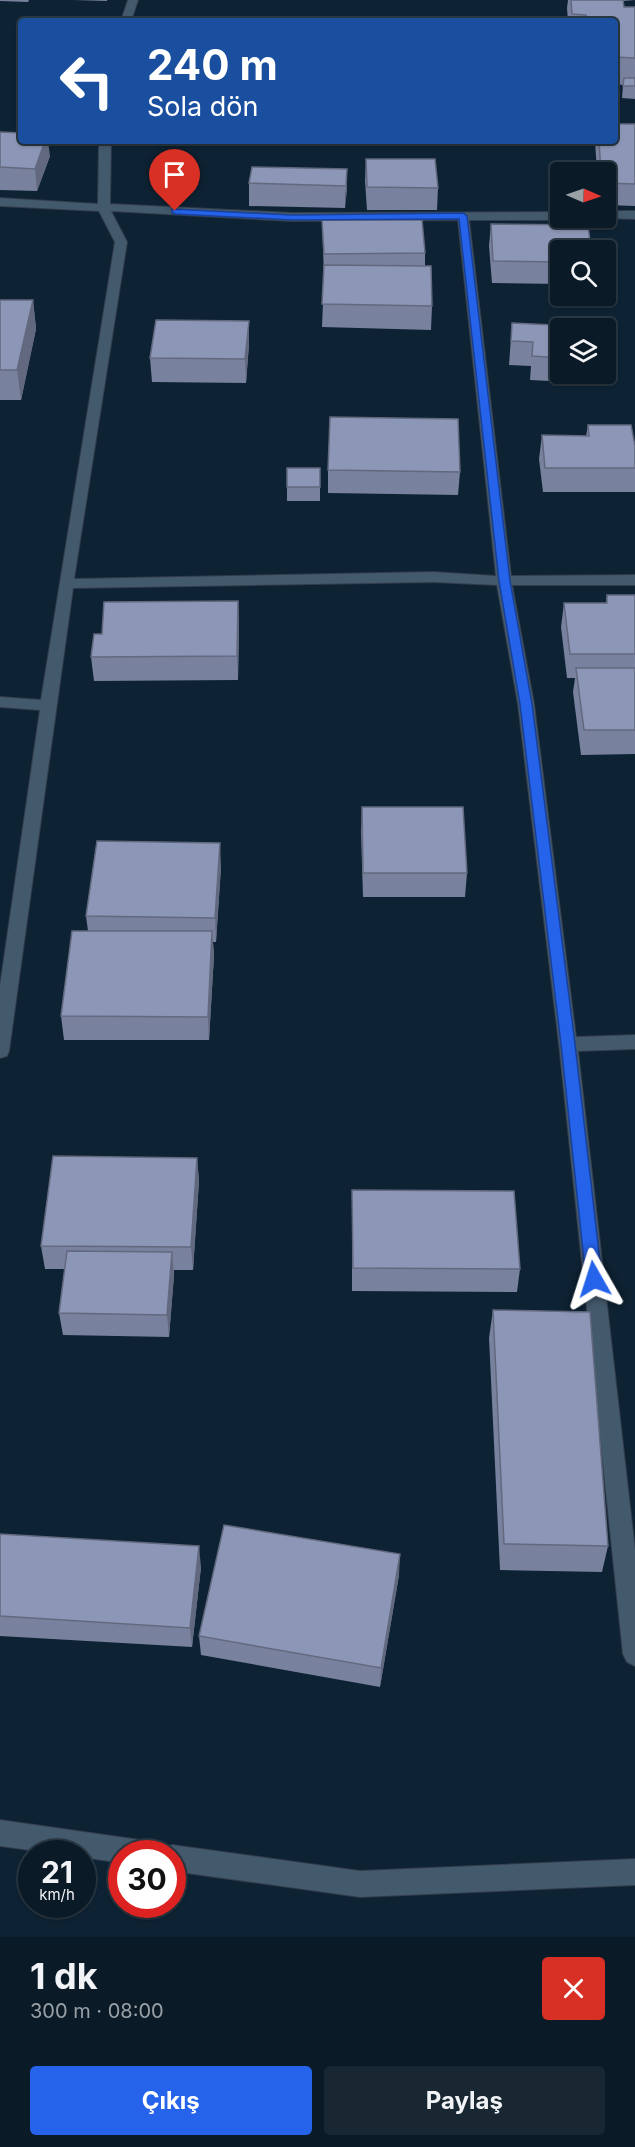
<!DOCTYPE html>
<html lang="tr">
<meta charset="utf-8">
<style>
:root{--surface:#0a1a26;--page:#182732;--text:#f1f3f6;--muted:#99a1a7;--line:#2a3843;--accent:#2563eb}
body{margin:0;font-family:Inter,sans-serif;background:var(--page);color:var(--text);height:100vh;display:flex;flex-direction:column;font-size:22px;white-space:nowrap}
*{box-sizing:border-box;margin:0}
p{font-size:20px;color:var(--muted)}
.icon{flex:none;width:33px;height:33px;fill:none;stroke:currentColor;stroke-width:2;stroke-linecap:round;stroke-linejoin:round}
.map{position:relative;height:1937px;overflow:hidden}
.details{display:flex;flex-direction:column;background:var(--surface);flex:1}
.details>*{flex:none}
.top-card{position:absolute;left:18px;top:18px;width:600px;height:126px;border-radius:6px;box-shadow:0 2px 4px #0004,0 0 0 2px var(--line);background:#1a4fa0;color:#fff;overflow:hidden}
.needle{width:39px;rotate:92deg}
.tools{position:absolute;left:550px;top:162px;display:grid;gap:12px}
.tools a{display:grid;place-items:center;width:66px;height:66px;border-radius:6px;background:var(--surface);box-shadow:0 2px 4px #0004,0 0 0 2px var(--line);font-size:30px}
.speed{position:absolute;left:18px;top:1840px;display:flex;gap:12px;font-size:30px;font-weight:700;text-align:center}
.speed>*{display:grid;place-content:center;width:78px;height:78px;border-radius:50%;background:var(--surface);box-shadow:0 2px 4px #0004,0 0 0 2px var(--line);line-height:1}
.speed small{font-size:15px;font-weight:400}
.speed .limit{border:9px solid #d22;background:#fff;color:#111}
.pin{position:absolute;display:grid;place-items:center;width:51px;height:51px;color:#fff;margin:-62px -26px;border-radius:50% 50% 50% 0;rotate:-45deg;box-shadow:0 0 6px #0007}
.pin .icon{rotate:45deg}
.me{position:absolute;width:66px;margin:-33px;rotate:354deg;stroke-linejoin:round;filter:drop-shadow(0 0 4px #0008)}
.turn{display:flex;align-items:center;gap:21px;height:126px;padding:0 30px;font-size:27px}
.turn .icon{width:78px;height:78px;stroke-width:2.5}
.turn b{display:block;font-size:42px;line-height:51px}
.round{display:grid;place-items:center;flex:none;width:63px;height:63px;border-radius:6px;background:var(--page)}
.overview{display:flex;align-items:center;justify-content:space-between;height:102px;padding:0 30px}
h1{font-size:36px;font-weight:700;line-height:45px}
.button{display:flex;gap:12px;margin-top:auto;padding:12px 30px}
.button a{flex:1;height:69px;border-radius:6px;background:var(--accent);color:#fff;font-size:24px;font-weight:700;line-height:69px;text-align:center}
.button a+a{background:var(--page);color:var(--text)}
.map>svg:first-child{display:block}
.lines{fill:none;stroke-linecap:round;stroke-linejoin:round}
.minor-casing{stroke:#313c4b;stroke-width:2}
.minor{fill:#43596c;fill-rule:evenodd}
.wall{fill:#78819d}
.shaded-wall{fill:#62697f}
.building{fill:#8c96b6;stroke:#62697f;stroke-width:1.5}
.route{fill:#2563eb;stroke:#184099;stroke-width:1.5}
</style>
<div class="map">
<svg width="635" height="1937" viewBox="0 0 635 1937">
<rect width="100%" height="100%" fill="#0d2233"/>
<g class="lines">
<defs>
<g id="minor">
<polygon points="128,0 138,0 131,21 121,21"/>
<path d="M99 141H111L110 204 292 213 561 212V218H566L561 220H469L511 576 635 575V585H512L534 704 576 1037 635 1035V1049L578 1051 635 1550V1666L627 1662 623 1654 559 1044 518 704 497 585 433 582 73 588 9 1051 7 1056 0 1058V986L40 710 0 707V697L41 700 115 242 99 211 0 206V198L98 204ZM111 211 292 221 458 220 496 576 433 572 74 579 127 242Z"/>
<polygon points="606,211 635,211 635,219 602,218 606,218"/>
<polygon points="0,1820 147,1841 156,1845 160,1854 122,1854 122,1863 82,1857 82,1854 59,1854 0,1846"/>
<polygon points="172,1845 360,1871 635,1859 635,1885 360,1897 172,1871 172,1854 161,1854 163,1849"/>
</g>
</defs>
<use href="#minor" class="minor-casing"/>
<use href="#minor" class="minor"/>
</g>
<g class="wall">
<polygon points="0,0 29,0 28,2 0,1"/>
<polygon points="73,0 107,0 107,1"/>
<polygon points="568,0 635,0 623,1 624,7 635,7 635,99 622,98 623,85 615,84 615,21 568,21 567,8"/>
<polygon points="635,124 635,206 606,205 606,172 597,172 595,141 615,141"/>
<polygon points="0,132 50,156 37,191 0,190"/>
<polygon points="366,159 438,188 437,210 367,210 365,181"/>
<polygon points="347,169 345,208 249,206 249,183"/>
<polygon points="322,220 425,253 425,266 432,306 431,330 322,327 324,277"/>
<polygon points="491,224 561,250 561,284 492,283 489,246"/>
<polygon points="0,300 33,300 36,329 21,400 0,400"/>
<polygon points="249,321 249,344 246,383 152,382 150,358"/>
<polygon points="512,323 561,328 561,374 592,374 591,383 530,380 531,366 509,365"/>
<polygon points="588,425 635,446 635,492 543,492 539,459 542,435 586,436"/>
<polygon points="320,468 320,501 287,501 287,487"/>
<polygon points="328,470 460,472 458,495 328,493"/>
<polygon points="607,595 635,595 635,754 581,755 573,692 575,678 567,678 561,627 564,603 606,603"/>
<polygon points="238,601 239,625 238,680 94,681 91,657 102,634"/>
<polygon points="362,807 467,873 465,897 363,897 361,832"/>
<polygon points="221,867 216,942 213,942 214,955 209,1040 64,1040 61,1016 88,931 86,916"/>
<polygon points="197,1158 199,1181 193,1270 174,1270 174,1275 169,1337 63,1335 59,1313 65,1269 45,1269 41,1246"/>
<polygon points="352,1190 520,1269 517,1292 352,1291"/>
<polygon points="493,1310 608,1546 602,1572 500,1570 489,1338"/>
<polygon points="0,1534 201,1567 192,1647 0,1636"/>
<polygon points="399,1575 380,1687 201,1655 199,1636"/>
</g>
<g class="shaded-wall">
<polygon points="45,141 48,141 50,156 37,191 35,169"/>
<polygon points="347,169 347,191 345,208 346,186"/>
<polygon points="33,300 36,329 21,400 17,370"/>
<polygon points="249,321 249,344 246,383 245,359"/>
<polygon points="238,601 239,625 238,680 237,656"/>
<polygon points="220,843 221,867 216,942 215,918"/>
<polygon points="212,931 214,955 209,1040 208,1017"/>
<polygon points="197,1158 199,1181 193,1270 191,1247"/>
<polygon points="172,1252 174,1275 169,1337 167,1315"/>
<polygon points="199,1546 201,1567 192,1647 190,1628"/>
<polygon points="400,1554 399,1575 380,1687 381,1668"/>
</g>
<g class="building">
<polygon points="571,0 623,0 624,7 635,7 635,58 615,57 615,21 586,21 586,15 572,14"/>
<polygon points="624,78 635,78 635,86 623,86"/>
<polygon points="615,124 635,124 635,184 606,183 606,172 601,172 599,141 615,141"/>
<polygon points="0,132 21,133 21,141 45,141 35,169 0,167"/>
<polygon points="366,159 435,159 438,188 367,187"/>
<polygon points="252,167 347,169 346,186 249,183"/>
<polygon points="322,220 422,220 425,253 324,254"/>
<polygon points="491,224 588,225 591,250 561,250 561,262 493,261"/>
<polygon points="324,265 431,266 432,306 322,304"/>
<polygon points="0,300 33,300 17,370 0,370"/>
<polygon points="156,320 249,321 245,359 150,358"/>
<polygon points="512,323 594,327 594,328 561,328 561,358 532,356 533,342 511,341"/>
<polygon points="330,417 458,419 460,472 328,470"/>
<polygon points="588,425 631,425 635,446 635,468 545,468 542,435 589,436"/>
<rect x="287" y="468" width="33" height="19"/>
<polygon points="607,595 635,595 635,654 570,654 564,603 607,603"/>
<polygon points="238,601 237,656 91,657 94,634 102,634 104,602"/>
<polygon points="576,668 635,668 635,730 584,730"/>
<polygon points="362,807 463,807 467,873 363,873"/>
<polygon points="97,841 220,843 215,918 86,916"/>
<polygon points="72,931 212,931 208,1017 61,1016"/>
<polygon points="53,1156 197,1158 191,1247 41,1246"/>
<polygon points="352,1190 514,1191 520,1269 353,1268"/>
<polygon points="67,1251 172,1252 167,1315 59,1313"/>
<polygon points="493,1310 590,1312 608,1546 504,1544"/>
<polygon points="224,1525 400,1554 381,1668 199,1636"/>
<polygon points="0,1534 199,1546 190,1628 0,1616"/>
</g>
<polygon class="route" points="172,209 292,215 463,213 467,216 510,581 532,704 575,1044 602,1279 599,1283 594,1285 588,1283 586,1279 561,1044 520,704 499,581 459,219 292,220 175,214 172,213"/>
</svg>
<div class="tools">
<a><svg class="needle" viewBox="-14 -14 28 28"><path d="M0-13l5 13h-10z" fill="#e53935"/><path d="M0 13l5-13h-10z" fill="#99a1a7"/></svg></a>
<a><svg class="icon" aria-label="search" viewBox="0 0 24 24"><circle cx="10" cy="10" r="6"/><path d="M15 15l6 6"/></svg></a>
<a><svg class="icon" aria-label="layers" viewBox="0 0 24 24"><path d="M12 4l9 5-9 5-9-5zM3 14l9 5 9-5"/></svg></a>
</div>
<div class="speed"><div>21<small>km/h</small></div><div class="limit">30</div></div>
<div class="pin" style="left:175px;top:211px;background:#d93025"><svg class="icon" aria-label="arrive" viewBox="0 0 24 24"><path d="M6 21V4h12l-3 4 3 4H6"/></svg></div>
<svg class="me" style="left:594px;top:1279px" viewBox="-20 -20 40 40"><path d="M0-17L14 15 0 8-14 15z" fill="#2563eb" stroke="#fff" stroke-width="4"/></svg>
<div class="top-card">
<div class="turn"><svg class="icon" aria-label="left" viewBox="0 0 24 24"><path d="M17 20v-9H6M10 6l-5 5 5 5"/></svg><div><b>240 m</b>Sola dön</div></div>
</div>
</div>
<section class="details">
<div class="overview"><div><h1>1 dk</h1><p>300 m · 08:00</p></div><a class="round" style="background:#d93025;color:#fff"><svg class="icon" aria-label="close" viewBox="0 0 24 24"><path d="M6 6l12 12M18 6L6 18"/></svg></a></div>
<div class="button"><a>Çıkış</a><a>Paylaş</a></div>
</section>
